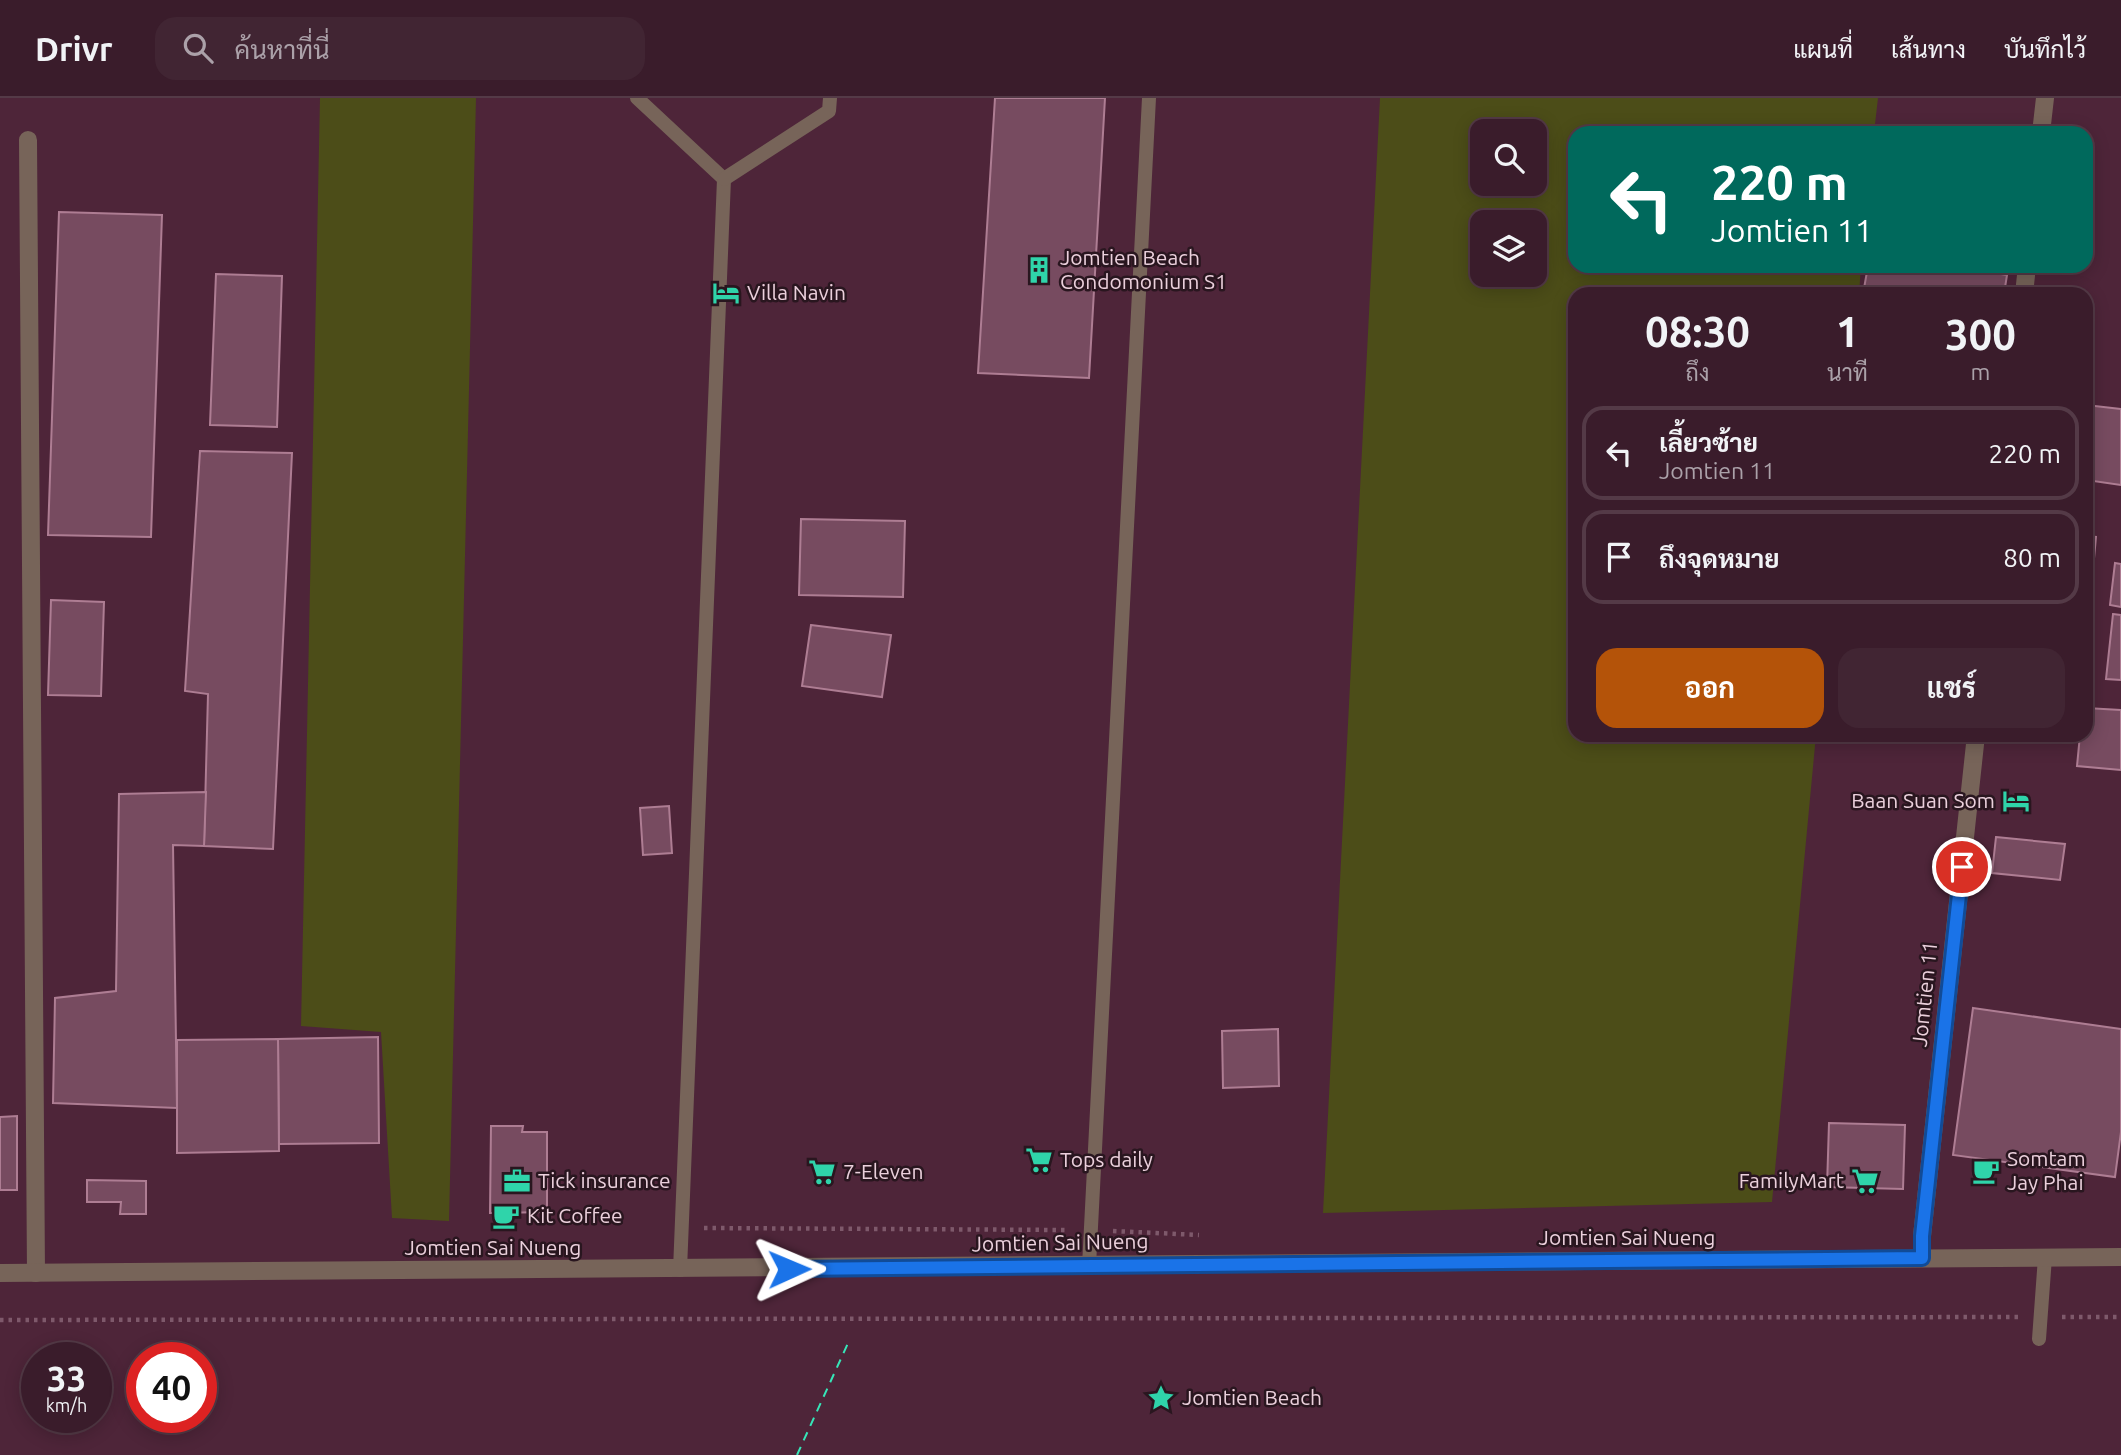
<!DOCTYPE html>
<html lang="th">
<meta charset="utf-8">
<style>
:root{--surface:#3a1c2b;--page:#412533;--text:#f1f3f6;--muted:#aba1a9;--line:#543a47;--accent:#b45309}
body{margin:0;font-family:Ubuntu,Sarabun,sans-serif;background:var(--page);color:var(--text);height:100vh;display:flex;flex-direction:column;font-size:26px;white-space:nowrap}
*{box-sizing:border-box;margin:0}
p{font-size:23px;color:var(--muted)}
.icon{flex:none;width:38px;height:38px;fill:none;stroke:currentColor;stroke-width:2;stroke-linecap:round;stroke-linejoin:round}
.map{position:relative;flex:1;overflow:hidden}
.sheet{position:absolute;left:1568px;top:189px;width:525px;height:455px;display:flex;flex-direction:column;background:var(--surface);border-radius:21px;box-shadow:0 4px 18px #0003,0 0 0 2px var(--line)}
.sheet>*{flex:none}
.hud{position:absolute;left:1568px;top:28px;width:525px;height:147px;border-radius:21px;box-shadow:0 4px 18px #0003,0 0 0 2px var(--line);background:#00695c;color:#fff;overflow:hidden}
.controls{position:absolute;left:1470px;top:21px;display:grid;gap:14px}
.controls a{display:grid;place-items:center;width:77px;height:77px;border-radius:14px;background:var(--surface);box-shadow:0 4px 18px #0003,0 0 0 2px var(--line);font-size:35px}
.speed{position:absolute;left:21px;top:1244px;display:flex;gap:14px;font-size:35px;font-weight:700;text-align:center}
.speed>*{display:grid;place-content:center;width:91px;height:91px;border-radius:50%;background:var(--surface);box-shadow:0 4px 18px #0003,0 0 0 2px var(--line);line-height:1}
.speed small{font-size:18px;font-weight:400}
.speed .limit{border:10px solid #d22;background:#fff;color:#111}
.pin{position:absolute;display:grid;place-items:center;width:60px;height:60px;color:#fff;margin:-30px;border:4px solid #fff;border-radius:50%;box-shadow:0 2px 7px #0007}
.me{position:absolute;width:77px;margin:-38px;rotate:89deg;stroke-linejoin:round;filter:drop-shadow(0 0 5px #0008)}
.turn{display:flex;align-items:center;gap:24px;height:147px;padding:0 28px;font-size:32px}
.turn .icon{width:91px;height:91px;stroke-width:2.5}
.turn b{display:block;font-size:49px;line-height:60px}
.eta{display:flex;justify-content:space-evenly;align-items:center;height:119px;text-align:center}
.eta b{font-size:42px;font-weight:700;line-height:49px}
.primary-button{display:flex;gap:14px;margin-top:auto;padding:14px 28px}
.primary-button a{flex:1;height:80px;border-radius:21px;background:var(--accent);color:#fff;font-size:28px;font-weight:700;line-height:80px;text-align:center}
.primary-button a+a{background:var(--page);color:var(--text)}
ul{padding:0;list-style:none}
li{display:flex;align-items:center;gap:21px;height:94px;margin:0 14px 10px;padding:0 14px;border:4px solid var(--line);border-radius:21px}
li div{flex:1}
li b{display:block;font-size:26px}
li em{font-style:normal}
header{display:flex;align-items:center;gap:42px;box-sizing:border-box;height:98px;padding:0 35px;background:var(--surface);border-bottom:2px solid var(--line)}
header strong{font-size:33px}
nav{display:flex;gap:38px;margin-inline-start:auto;font-size:24px}
.search{width:490px;height:63px;background:var(--page);display:flex;align-items:center;gap:18px;box-sizing:border-box;padding:0 24px;border-radius:21px;color:var(--muted);font-size:26px}
.map>svg:first-child{display:block}
.green{fill:#4c4d18;fill-rule:evenodd}
.lines{fill:none;stroke-linecap:round;stroke-linejoin:round}
.ferry{stroke:#36e6b8;stroke-width:2;stroke-dasharray:9 7;stroke-linecap:butt}
.building{fill:#774b60;stroke:#ae7d93;stroke-width:2}
.path{stroke:#7e596b;stroke-width:4.5;stroke-dasharray:3.5 5;stroke-linecap:butt}
.service{stroke:#776459;stroke-width:14}
.minor{stroke:#776459;stroke-width:18}
.tertiary{stroke:#776459;stroke-width:18}
.route-casing{stroke:#114b97;stroke-width:18}
.route{stroke:#1a73e8;stroke-width:12}
.labels{text-anchor:middle;stroke-width:5;stroke-linejoin:round;paint-order:stroke}
.poi-label{font-size:21px;fill:#ebd0dc;stroke:#29161f;text-anchor:start}
.street-label{font-size:21px;fill:#ebd0dc;stroke:#29161f}
</style>
<header>
<strong>Drivr</strong>
<div class="search"><svg class="icon" aria-label="search" viewBox="0 0 24 24"><circle cx="10" cy="10" r="6"/><path d="M15 15l6 6"/></svg>ค้นหาที่นี่</div>
<nav><a>แผนที่</a><a>เส้นทาง</a><a>บันทึกไว้</a></nav>
</header>
<div class="map">
<svg width="2121" height="1357" viewBox="0 0 2121 1357">
<rect width="100%" height="100%" fill="#4e2539"/>
<g class="green">
<polygon points="320,0 476,0 449,1123 392,1120 381,934 301,928"/>
<path d="M1380 0H1878L1874 35H1575V168H1861L1859 196H1575V637H1816L1772 1104 1323 1115ZM1482 33H1535V86H1482ZM1482 124H1535V177H1482Z"/>
</g>
<g class="lines">
<polyline class="ferry" points="797,1357 849,1243"/>
</g>
<g class="building">
<polygon points="995,0 1105,0 1089,280 978,275"/>
<polygon points="59,114 162,117 151,439 48,437"/>
<polygon points="1868,168 1954,168 2007,177 2004,196 1863,196"/>
<polygon points="216,176 282,178 277,329 210,327"/>
<polygon points="2086,307 2121,311 2121,387 2086,382"/>
<polygon points="200,353 292,355 273,751 204,748 208,596 185,593"/>
<polygon points="801,421 905,423 903,499 799,497"/>
<polygon points="2086,438 2096,439 2090,504 2086,504"/>
<polygon points="2115,465 2121,466 2121,509 2110,507"/>
<polygon points="51,502 104,504 101,598 48,597"/>
<polygon points="2113,516 2121,517 2121,582 2106,581"/>
<polygon points="811,527 891,537 882,599 802,588"/>
<polygon points="2086,610 2121,612 2121,672 2077,668 2080,637 2086,637"/>
<polygon points="206,694 204,748 173,747 177,1010 53,1005 55,900 116,893 119,696"/>
<polygon points="669,708 672,755 643,757 640,710"/>
<polygon points="1996,739 2065,746 2060,782 1992,775"/>
<polygon points="1973,910 2121,931 2121,1034 2115,1079 1953,1057"/>
<polygon points="1278,931 1279,988 1223,990 1222,933"/>
<polygon points="378,939 379,1045 279,1046 278,941"/>
<polygon points="278,941 279,1053 177,1055 177,942"/>
<polygon points="17,1018 17,1092 0,1092 0,1019"/>
<polygon points="1829,1025 1905,1027 1903,1091 1827,1089"/>
<polygon points="491,1028 523,1028 522,1034 547,1034 547,1114 490,1115"/>
<polygon points="87,1082 146,1083 146,1116 120,1116 121,1104 87,1104"/>
</g>
<g class="lines">
<g class="path">
<polyline points="704,1130 1066,1132"/>
<polyline points="1113,1133 1199,1137"/>
<polyline points="2062,1219 2121,1219"/>
<polyline points="0,1222 2019,1219"/>
</g>
<g class="service">
<polyline points="637,0 724,81 680,1172"/>
<polyline points="724,81 829,13 830,0"/>
<polyline points="1089,1168 1149,0"/>
<polyline points="2039,1241 2045,1159"/>
</g>
<g class="minor">
<polyline points="2041,35 2045,0"/>
<polyline points="28,42 36,1175"/>
<polyline points="2024,196 2027,168"/>
<polyline points="1922,1160 1922,1138 1976,637"/>
</g>
<polyline class="tertiary" points="0,1175 2121,1159"/>
</g>
<g class="lines">
<defs>
<polyline id="route" points="789,1171 1922,1160 1922,1138 1962,769"/>
</defs>
<use href="#route" class="route-casing"/>
<use href="#route" class="route"/>
</g>
<defs>
<symbol id="building-bare" viewBox="-9 -9 18 18"><path d="M-4-6H4V6H1V3H-1V6H-4ZM-2.5-4.3h1.7v1.8h-1.7ZM.8-4.3h1.7v1.8H.8ZM-2.5-1h1.7V.8h-1.7ZM.8-1h1.7V.8H.8Z" fill="#2fd4aa" stroke="#29161f" stroke-width="2.5" paint-order="stroke"/></symbol>
<symbol id="hotel-bare" viewBox="-9 -9 18 18"><path d="M-6-4.5h1.5V1H6V5H4.5V3h-9V5H-6ZM-4 0a1.8 1.8 0 1 1 3.6 0ZM.5 0V-2.5h3Q6-2.5 6 0Z" fill="#2fd4aa" stroke="#29161f" stroke-width="2.5" paint-order="stroke"/></symbol>
<symbol id="supermarket-bare" viewBox="-9 -9 18 18"><path d="M-6-5.5h2.5l.6 2H6L4.5 2H-2.5L-4.4-4H-6ZM-1.5 3.2a1.3 1.3 0 1 0 .1 0ZM3 3.2a1.3 1.3 0 1 0 .1 0Z" fill="#2fd4aa" stroke="#29161f" stroke-width="2.5" paint-order="stroke"/></symbol>
<symbol id="cafe-bare" viewBox="-9 -9 18 18"><path d="M-5.5-4.5H6V0H3Q3 3.5 0 3.5H-2.5Q-5.5 3.5-5.5 0ZM3-3.2v2h1.7v-2ZM-6 4.5H4V6H-6Z" fill="#2fd4aa" stroke="#29161f" stroke-width="2.5" paint-order="stroke"/></symbol>
<symbol id="office-bare" viewBox="-9 -9 18 18"><path d="M-6-3h4V-5.5h4V-3h4V5H-6ZM-1-4.5V-3h2v-1.5ZM-6 0V1H6V0Z" fill="#2fd4aa" stroke="#29161f" stroke-width="2.5" paint-order="stroke"/></symbol>
<symbol id="sight-bare" viewBox="-9 -9 18 18"><path d="M0-6L1.8-2.2L6-1.7L2.9 1.2L3.7 5.4L0 3.3L-3.7 5.4L-2.9 1.2L-6-1.7L-1.8-2.2Z" fill="#2fd4aa" stroke="#29161f" stroke-width="2.5" paint-order="stroke"/></symbol>
</defs>
<g fill-rule="evenodd">
<use href="#building-bare" x="1020" y="153" width="38" height="38"/>
<use href="#hotel-bare" x="707" y="176" width="38" height="38"/>
<use href="#hotel-bare" x="1997" y="684" width="38" height="38"/>
<use href="#supermarket-bare" x="1020" y="1043" width="38" height="38"/>
<use href="#cafe-bare" x="1967" y="1054" width="38" height="38"/>
<use href="#supermarket-bare" x="803" y="1055" width="38" height="38"/>
<use href="#office-bare" x="498" y="1064" width="38" height="38"/>
<use href="#supermarket-bare" x="1846" y="1064" width="38" height="38"/>
<use href="#cafe-bare" x="487" y="1099" width="38" height="38"/>
<use href="#sight-bare" x="1142" y="1281" width="38" height="38"/>
</g>
<g class="labels">
<g class="poi-label">
<text x="1060" y="167">Jomtien Beach<tspan x="1060" dy="24">Condomonium S1</tspan></text>
<text x="747" y="202">Villa Navin</text>
<text x="1995" y="710" text-anchor="end">Baan Suan Som</text>
<text x="2007" y="1068">Somtam<tspan x="2007" dy="24">Jay Phai</tspan></text>
<text x="1060" y="1069">Tops daily</text>
<text x="843" y="1081">7-Eleven</text>
<text x="538" y="1090">Tick insurance</text>
<text x="1844" y="1090" text-anchor="end">FamilyMart</text>
<text x="527" y="1125">Kit Coffee</text>
<text x="1182" y="1307">Jomtien Beach</text>
</g>
<g class="street-label">
<text transform="translate(1925 896) rotate(-84)" y="7">Jomtien 11</text>
<text x="1627" y="1147">Jomtien Sai Nueng</text>
<text transform="translate(1060 1145) rotate(-1)" y="7">Jomtien Sai Nueng</text>
<text x="493" y="1157">Jomtien Sai Nueng</text>
</g>
</g>
</svg>
<div class="controls">
<a><svg class="icon" aria-label="search" viewBox="0 0 24 24"><circle cx="10" cy="10" r="6"/><path d="M15 15l6 6"/></svg></a>
<a><svg class="icon" aria-label="layers" viewBox="0 0 24 24"><path d="M12 4l9 5-9 5-9-5zM3 14l9 5 9-5"/></svg></a>
</div>
<div class="speed"><div>33<small>km/h</small></div><div class="limit">40</div></div>
<div class="pin" style="left:1962px;top:769px;background:#d93025"><svg class="icon" aria-label="arrive" viewBox="0 0 24 24"><path d="M6 21V4h12l-3 4 3 4H6"/></svg></div>
<svg class="me" style="left:789px;top:1171px" viewBox="-20 -20 40 40"><path d="M0-17L14 15 0 8-14 15z" fill="#1a73e8" stroke="#fff" stroke-width="4"/></svg>
<div class="hud">
<div class="turn"><svg class="icon" aria-label="left" viewBox="0 0 24 24"><path d="M17 20v-9H6M10 6l-5 5 5 5"/></svg><div><b>220 m</b>Jomtien 11</div></div>
</div>
<section class="sheet">
<div class="eta">
<div><b>08:30</b><p>ถึง</p></div>
<div><b>1</b><p>นาที</p></div>
<div><b>300</b><p>m</p></div>
</div>
<ul>
<li><svg class="icon" aria-label="left" viewBox="0 0 24 24"><path d="M17 20v-9H6M10 6l-5 5 5 5"/></svg><div><b>เลี้ยวซ้าย</b><p>Jomtien 11</p></div><em>220 m</em></li>
<li><svg class="icon" aria-label="arrive" viewBox="0 0 24 24"><path d="M6 21V4h12l-3 4 3 4H6"/></svg><div><b>ถึงจุดหมาย</b></div><em>80 m</em></li>
</ul>
<div class="primary-button"><a>ออก</a><a>แชร์</a></div>
</section>
</div>
